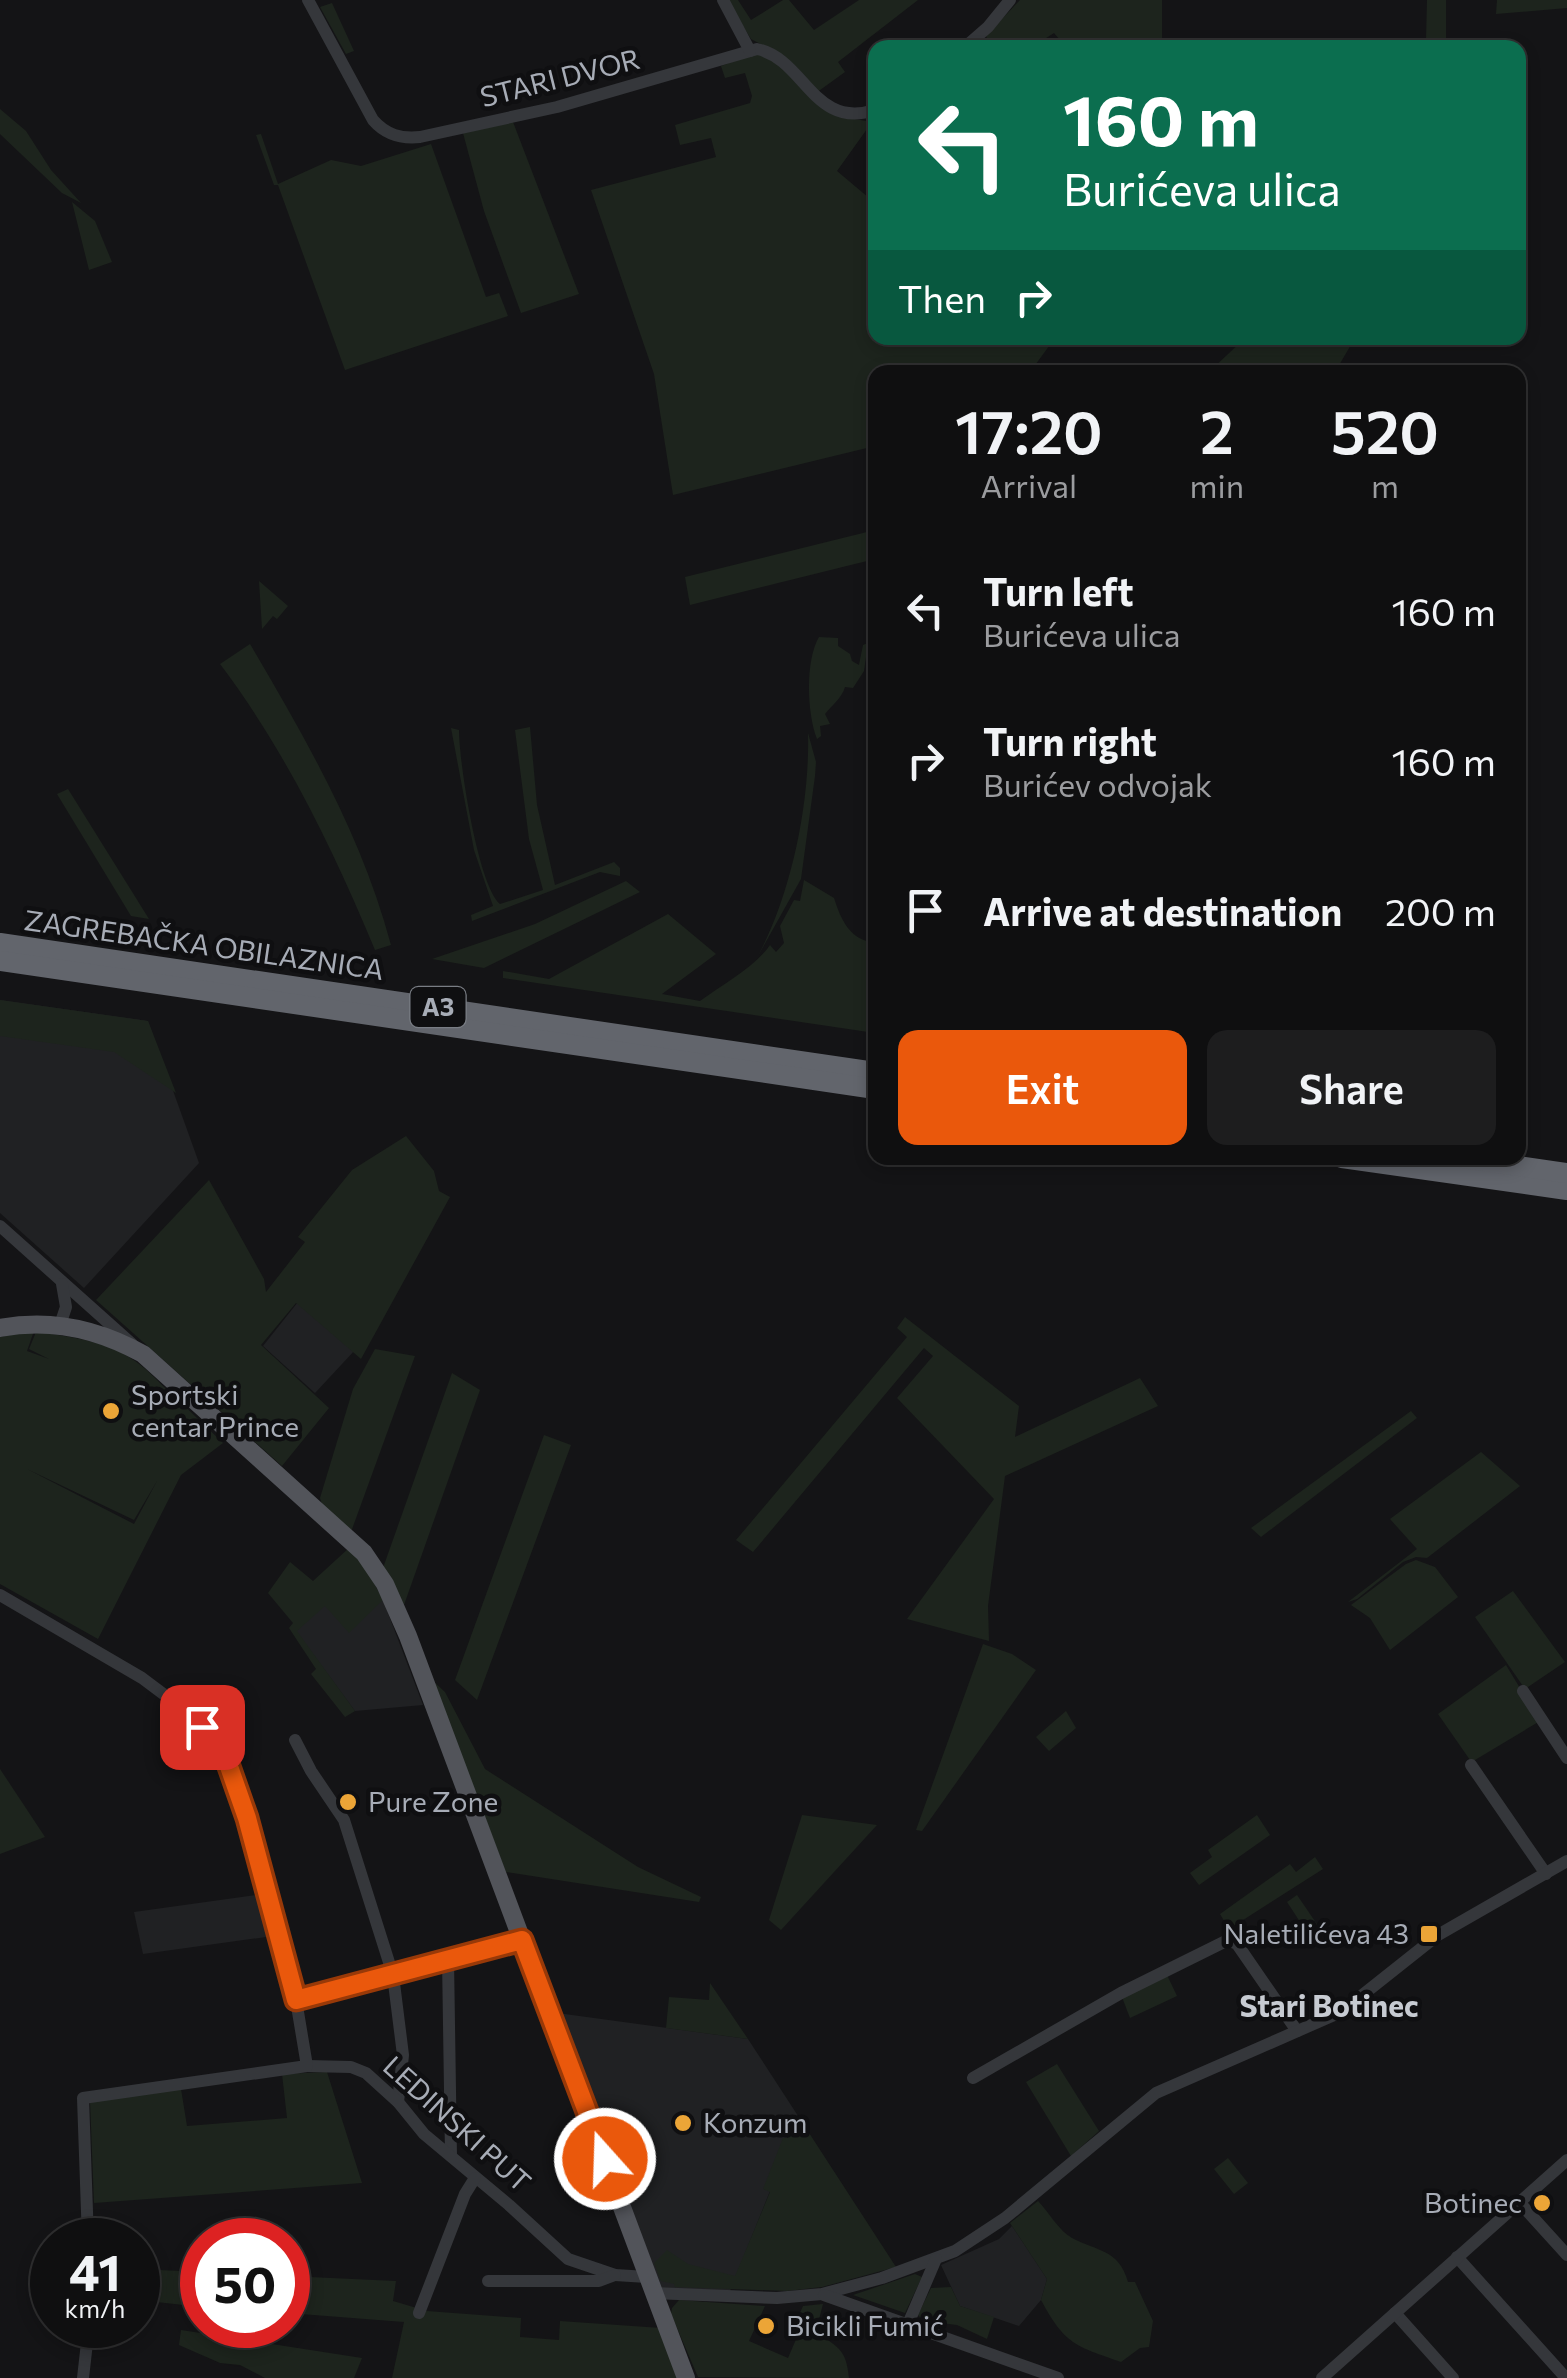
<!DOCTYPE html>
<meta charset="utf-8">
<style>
:root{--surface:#0f0f10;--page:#1d1d1e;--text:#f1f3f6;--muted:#9b9c9f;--line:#2f2f30;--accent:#ea580c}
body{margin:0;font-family:Commissioner,sans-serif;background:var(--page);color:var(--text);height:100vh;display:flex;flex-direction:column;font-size:38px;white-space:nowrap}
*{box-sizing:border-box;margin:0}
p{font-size:32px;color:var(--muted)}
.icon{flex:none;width:55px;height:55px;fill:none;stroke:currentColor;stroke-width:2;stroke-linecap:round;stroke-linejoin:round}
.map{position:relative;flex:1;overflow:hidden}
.details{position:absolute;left:868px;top:365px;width:658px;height:800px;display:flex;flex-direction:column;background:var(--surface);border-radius:20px;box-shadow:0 5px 15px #0003,0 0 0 2px var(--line)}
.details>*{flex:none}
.guide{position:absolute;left:868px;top:40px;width:658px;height:305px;border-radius:20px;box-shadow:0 5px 15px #0003,0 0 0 2px var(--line);background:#0b6e4f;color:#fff;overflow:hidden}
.speed{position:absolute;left:30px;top:2218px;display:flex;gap:20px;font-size:50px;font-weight:700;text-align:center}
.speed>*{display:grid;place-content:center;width:130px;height:130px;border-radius:50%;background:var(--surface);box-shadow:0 5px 15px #0003,0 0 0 2px var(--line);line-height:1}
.speed small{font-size:25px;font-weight:400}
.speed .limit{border:15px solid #d22;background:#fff;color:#111}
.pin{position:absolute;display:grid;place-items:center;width:85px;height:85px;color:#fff;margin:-42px;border-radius:20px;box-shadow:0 5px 15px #0006}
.me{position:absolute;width:110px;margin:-55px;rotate:340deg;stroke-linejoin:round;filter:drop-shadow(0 0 8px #0008)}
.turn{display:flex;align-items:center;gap:35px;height:210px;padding:0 30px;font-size:45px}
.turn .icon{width:130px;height:130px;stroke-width:2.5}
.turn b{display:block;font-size:70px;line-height:85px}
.then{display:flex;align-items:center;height:95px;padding:0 30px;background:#0003;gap:20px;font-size:38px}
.eta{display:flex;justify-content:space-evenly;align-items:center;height:170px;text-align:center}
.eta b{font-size:60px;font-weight:600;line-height:70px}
.primary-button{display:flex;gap:20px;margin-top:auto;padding:20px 30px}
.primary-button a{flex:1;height:115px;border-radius:20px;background:var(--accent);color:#fff;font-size:40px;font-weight:600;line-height:115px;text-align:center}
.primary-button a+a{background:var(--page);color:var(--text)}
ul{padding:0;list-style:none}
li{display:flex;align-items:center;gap:30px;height:150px;padding:0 30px}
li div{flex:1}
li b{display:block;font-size:38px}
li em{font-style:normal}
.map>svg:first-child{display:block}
.built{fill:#202123}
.green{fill:#1d241d;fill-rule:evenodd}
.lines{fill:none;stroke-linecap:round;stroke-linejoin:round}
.minor{stroke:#35373b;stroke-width:12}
.major{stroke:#52545a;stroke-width:18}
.highway{stroke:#62656c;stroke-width:20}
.route-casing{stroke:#983908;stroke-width:25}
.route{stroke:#ea580c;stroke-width:18}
.poi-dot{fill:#eca537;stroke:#0f0f11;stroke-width:4}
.labels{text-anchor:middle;stroke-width:9;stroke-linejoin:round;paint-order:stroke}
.shield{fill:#0f0f11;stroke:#797d84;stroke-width:2.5}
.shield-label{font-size:25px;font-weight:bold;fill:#a7acb6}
.street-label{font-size:28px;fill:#a7acb6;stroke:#0f0f11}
.poi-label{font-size:28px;fill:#a7acb6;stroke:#0f0f11;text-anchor:start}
.neighbourhood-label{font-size:30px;font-weight:bold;fill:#c7cbd2;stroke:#0f0f11}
</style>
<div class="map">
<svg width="1567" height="2378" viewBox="0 0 1567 2378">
<rect width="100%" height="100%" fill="#141416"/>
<g class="built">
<polygon points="0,1000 148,1021 199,1163 84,1288 0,1213"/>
<polygon points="298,1302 355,1350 315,1393 263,1346"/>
<polygon points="383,1600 423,1705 355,1711 296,1631 325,1605"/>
<polygon points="263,1894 273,1936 143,1954 134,1912"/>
<polygon points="550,2012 748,2039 800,2119 793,2124 764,2189 770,2191 728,2296 653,2293"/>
<polygon points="1012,2226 1047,2279 1041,2300 1019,2326 960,2306 941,2265 999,2239"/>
</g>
<g class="green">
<polygon points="727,0 738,0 751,20 783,0 789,0 814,30 859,0 918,0 838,62 845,72 816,93 776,52 751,39"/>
<polygon points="1020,0 1162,0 1162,47 1066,47 1054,33 1032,47 991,47 986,36"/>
<polygon points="1427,0 1446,0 1446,43 1394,46 1394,40 1426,40"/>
<polygon points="1497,0 1567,0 1567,8 1496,14"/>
<polygon points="332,3 354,51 346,54 320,7"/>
<polygon points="751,55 766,55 843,117 872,122 837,171 875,203 875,338 1055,338 1030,372 875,372 875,446 673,495 654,374 591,190 716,157 711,138 680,145 675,125 750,103 752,96 745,73 725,78 721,66"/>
<polygon points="0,109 26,131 51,170 81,203 62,193 0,134"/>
<polygon points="513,122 579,294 521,313 484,211 463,133"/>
<polygon points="261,134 278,184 331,160 361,166 431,144 486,297 499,293 508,316 345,370 278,185 274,185 256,135"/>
<polygon points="72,202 95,221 112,262 89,270"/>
<polygon points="1245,338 1355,338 1335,372 1209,372"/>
<polygon points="875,530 875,559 690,605 685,577"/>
<polygon points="259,581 288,606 277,619 273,616 262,629"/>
<path d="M819 637 838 638V646L850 654 852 661 859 665 863 645 868 643 864 671 853 688 845 687C842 698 832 705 825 714L830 724 820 726 821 736 817 739C807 713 805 661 819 637Z"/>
<path d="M250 644C307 741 362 836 391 945L375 950C334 851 285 750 220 664Z"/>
<path d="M530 727 537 805 555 885 614 862 620 868V876L600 872 472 921 471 915 493 906 474 850 451 728 459 730C459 762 478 885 500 904L543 890 529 839 515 730Z"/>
<path d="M808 733 816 762 815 776 801 879 758 956C791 894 810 804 808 733Z"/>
<polygon points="68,789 149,919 131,916 57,794"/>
<path d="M804 880 834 898C841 920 850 940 875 943V1033L503 978V971L549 979 668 914 716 954 662 994 700 1001C723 984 756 966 770 945L776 952 784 943 780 926 794 900 800 901Z"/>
<polygon points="626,881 640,892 484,968 432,959 535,924"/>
<polygon points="0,1000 148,1021 176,1093 114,1052 0,1036"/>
<polygon points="406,1136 434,1171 439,1191 450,1197 361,1359 296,1303 261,1345 329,1408 282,1466 96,1300 209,1180 264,1279 266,1292 305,1242 298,1237 352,1170"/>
<polygon points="905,1317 1019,1406 1015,1437 1140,1378 1158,1406 1005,1476 988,1606 989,1641 907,1619 994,1499 897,1398 933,1356 924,1348 753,1552 736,1540 907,1337 897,1328"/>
<path d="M34 1331 27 1351 49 1359 29 1349 36 1332C68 1336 107 1341 135 1361 148 1370 159 1382 170 1393L169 1401 172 1394 223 1443 181 1475 98 1639 0 1584V1337ZM27 1469 134 1520 157 1481 134 1524Z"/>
<polygon points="375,1349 415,1356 351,1532 323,1507 320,1498 353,1389"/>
<polygon points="452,1373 480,1390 404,1605 383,1568"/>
<polygon points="1411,1411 1417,1418 1261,1537 1251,1528"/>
<polygon points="544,1435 571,1445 477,1700 455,1680"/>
<polygon points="1481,1452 1520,1486 1427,1558 1416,1557 1403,1562 1357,1599 1348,1602 1417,1549 1390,1519"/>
<polygon points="349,1548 364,1564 383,1600 349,1633 325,1606 297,1631 355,1711 345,1717 311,1674 316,1669 289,1628 293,1623 268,1593 290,1562 313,1581"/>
<polygon points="1416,1560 1435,1567 1458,1597 1390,1650 1370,1618 1351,1605 1406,1564"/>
<polygon points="1513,1591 1565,1662 1525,1689 1475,1617"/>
<polygon points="983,1644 1012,1654 1036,1670 922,1831 916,1830"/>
<polygon points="1506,1665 1540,1721 1475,1760 1470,1760 1438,1714"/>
<polygon points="432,1680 445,1692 485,1769 638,1867 701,1897 699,1902 506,1872"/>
<polygon points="1066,1711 1076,1728 1049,1751 1036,1737"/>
<polygon points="0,1769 45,1837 0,1854"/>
<polygon points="802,1815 877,1825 781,1930 769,1920"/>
<polygon points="1257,1815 1270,1835 1199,1885 1190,1873 1212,1857 1208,1850"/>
<polygon points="1315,1857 1323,1869 1229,1929 1220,1914 1290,1864 1296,1872"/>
<polygon points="1297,1895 1321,1930 1310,1937 1287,1902"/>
<polygon points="1167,1975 1177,1996 1130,2018 1122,1997"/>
<polygon points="710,1983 748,2039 666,2028 669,1997 709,2000"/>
<polygon points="1057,2064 1099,2131 1071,2156 1026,2082"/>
<polygon points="327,2072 362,2183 94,2203 90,2101 181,2089 187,2126 287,2118 282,2074"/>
<polygon points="800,2119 896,2267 822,2287 787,2291 675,2287 674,2284 661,2281 654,2263 667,2250 688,2264 735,2276 770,2192 763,2189 783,2138 788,2138 793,2123"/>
<polygon points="1228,2158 1248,2183 1234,2194 1214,2169"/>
<path d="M1038 2201C1048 2211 1059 2231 1072 2238 1096 2251 1119 2249 1128 2282H1135L1153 2321 1149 2347 1140 2348 1121 2362C1076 2346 1065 2345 1041 2300L1047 2279 1010 2223Z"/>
<polygon points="138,2269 202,2272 202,2307 138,2300"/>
<polygon points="915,2274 922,2277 905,2313 853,2295"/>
<polygon points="288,2276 396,2281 393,2301 427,2311 521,2318 520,2337 559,2340 560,2321 661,2328 677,2378 392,2378 404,2322 288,2313"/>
<polygon points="951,2287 960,2306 994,2317 987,2339 957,2325 924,2321 918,2315 931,2288"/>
<path d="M679 2300 765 2306 749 2341 788 2358 800 2330 794 2327 803 2306 823 2304 816 2331C837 2348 846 2347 849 2378L698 2377 671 2314 672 2308Z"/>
<polygon points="181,2330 362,2358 354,2378 265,2378 240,2365 220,2363 179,2345"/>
</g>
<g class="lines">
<g class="minor">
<path d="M308 0 373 120C386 135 401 139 420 137L557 107 757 49C805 59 813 130 875 110"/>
<polyline points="723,0 750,51"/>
<polyline points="964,48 988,27 1010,0"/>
<polyline points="0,1226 132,1344"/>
<polyline points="60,1325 66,1307 62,1284"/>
<polyline points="0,1595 142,1678 182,1708 226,1758 247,1819 296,2000"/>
<polyline points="1523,1691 1567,1758"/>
<polyline points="295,1740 311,1771 344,1820 393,1975 403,2055 398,2102"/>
<polyline points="1471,1765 1546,1874"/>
<polyline points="448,1959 451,2156"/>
<polyline points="307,2066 351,2067 366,2073 398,2102 424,2134 509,2205 568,2259 615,2275 647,2277"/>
<polyline points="973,2078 1121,1993 1228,1940 1237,1944 1297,2031"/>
<polyline points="1519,2202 1567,2255"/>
<polyline points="88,2240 83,2098 307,2066 296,2000 522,1940"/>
<polyline points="1457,2257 1566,2378"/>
<polyline points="488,2281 599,2281 615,2275"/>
<polyline points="653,2293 777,2298 822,2294 882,2278 955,2251 1005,2218 1156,2093 1341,2012 1438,1935 1567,1861"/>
<polyline points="824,2295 1058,2378"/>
<polyline points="419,2313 465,2194 475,2178"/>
<polyline points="1395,2313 1453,2378"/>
<polyline points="908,2324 936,2259"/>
<polyline points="83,2378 89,2325"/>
<polyline points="1322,2378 1567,2160"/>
</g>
<path class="major" d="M0 1328C51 1318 98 1329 143 1354L364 1553 385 1584 408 1636 686 2378"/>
<g class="highway">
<polyline points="0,943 875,1072"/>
<polyline points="0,961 875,1089"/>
<polyline points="1342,1158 1567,1190"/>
<polyline points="1463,1158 1567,1173"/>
</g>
</g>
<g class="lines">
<defs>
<polyline id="route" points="202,1727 226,1758 247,1818 296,2000 522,1940 605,2159"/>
</defs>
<use href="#route" class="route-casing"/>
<use href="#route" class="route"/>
</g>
<g class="poi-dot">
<circle cx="111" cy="1411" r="10"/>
<circle cx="348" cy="1802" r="10"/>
<rect x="1419" y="1924" width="20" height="20" rx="5"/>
<circle cx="683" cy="2123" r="10"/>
<circle cx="1542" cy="2203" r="10"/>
<circle cx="766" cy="2326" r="10"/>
</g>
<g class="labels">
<rect class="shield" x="410.5" y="987" width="55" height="40" rx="8"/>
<g class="shield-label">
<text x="438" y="1016">A3</text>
</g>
<g class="street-label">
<text transform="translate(560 78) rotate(-14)" y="10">STARI DVOR</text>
<text transform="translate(204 945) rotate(8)" y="10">ZAGREBAČKA OBILAZNICA</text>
<text transform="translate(457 2124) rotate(42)" y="10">LEDINSKI PUT</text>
</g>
<g class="poi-label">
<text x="131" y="1405">Sportski<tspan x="131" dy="32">centar Prince</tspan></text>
<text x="368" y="1812">Pure Zone</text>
<text x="1409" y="1944" text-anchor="end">Naletilićeva 43</text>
<text x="703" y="2133">Konzum</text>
<text x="1522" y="2213" text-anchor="end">Botinec</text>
<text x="786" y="2336">Bicikli Fumić</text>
</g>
<g class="neighbourhood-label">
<text x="1329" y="2017">Stari Botinec</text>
</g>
</g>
</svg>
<div class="speed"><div>41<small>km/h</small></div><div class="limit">50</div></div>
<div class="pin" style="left:202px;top:1727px;background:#d93025"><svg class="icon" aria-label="arrive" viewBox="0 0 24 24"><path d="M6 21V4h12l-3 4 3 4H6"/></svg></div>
<svg class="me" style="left:605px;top:2159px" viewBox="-20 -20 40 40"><circle r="17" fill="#ea580c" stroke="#fff" stroke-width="3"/><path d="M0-11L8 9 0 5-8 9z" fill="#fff"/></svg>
<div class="guide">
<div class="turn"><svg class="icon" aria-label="left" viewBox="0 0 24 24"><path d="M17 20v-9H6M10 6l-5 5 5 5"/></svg><div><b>160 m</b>Burićeva ulica</div></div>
<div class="then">Then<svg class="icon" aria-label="right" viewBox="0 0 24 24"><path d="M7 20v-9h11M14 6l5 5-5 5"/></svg></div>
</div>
<section class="details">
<div class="eta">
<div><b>17:20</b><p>Arrival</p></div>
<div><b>2</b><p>min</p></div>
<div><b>520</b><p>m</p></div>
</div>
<ul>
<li><svg class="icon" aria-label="left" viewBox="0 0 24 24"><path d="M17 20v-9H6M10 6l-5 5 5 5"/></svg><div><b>Turn left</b><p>Burićeva ulica</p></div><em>160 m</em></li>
<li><svg class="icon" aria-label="right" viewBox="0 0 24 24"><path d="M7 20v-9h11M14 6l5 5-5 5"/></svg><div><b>Turn right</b><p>Burićev odvojak</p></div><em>160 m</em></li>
<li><svg class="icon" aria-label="arrive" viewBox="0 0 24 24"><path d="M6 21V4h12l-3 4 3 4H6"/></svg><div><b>Arrive at destination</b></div><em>200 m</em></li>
</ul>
<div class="primary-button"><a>Exit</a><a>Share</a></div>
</section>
</div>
